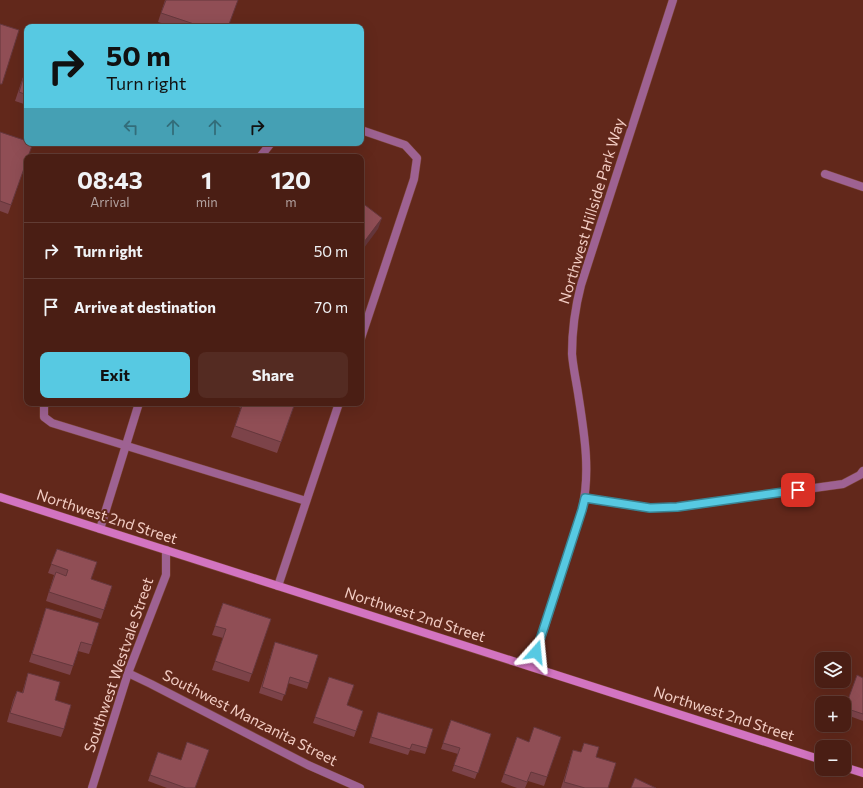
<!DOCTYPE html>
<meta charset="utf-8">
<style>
:root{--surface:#4a1e14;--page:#542b22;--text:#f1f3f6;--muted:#b2a2a0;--line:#613c34;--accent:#57c9e2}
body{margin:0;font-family:Commissioner,sans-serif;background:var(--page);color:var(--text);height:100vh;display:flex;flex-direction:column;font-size:15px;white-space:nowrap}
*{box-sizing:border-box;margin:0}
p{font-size:13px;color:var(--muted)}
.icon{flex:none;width:22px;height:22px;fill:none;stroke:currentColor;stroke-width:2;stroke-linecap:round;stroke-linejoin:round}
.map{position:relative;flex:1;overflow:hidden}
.drawer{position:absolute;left:24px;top:154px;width:340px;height:252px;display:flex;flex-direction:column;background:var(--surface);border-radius:8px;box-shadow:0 4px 16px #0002,0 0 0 1px var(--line)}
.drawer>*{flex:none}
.hud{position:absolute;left:24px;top:24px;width:340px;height:122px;border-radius:8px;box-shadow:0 4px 16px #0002,0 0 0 1px var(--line);background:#57c9e2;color:#111;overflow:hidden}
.fabs{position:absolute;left:815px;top:652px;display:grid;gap:8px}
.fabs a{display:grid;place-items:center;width:36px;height:36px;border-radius:8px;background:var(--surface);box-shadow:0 4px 16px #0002,0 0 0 1px var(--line);font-size:20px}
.pin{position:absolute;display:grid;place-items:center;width:34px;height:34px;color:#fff;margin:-17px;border-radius:8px;box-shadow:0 2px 6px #0006}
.me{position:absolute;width:44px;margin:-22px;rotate:18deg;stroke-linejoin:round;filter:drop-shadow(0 0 3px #0008)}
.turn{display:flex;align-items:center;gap:14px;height:84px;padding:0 16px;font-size:18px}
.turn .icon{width:52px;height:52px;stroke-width:2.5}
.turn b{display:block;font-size:28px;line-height:34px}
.lanes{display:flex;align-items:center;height:38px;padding:0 16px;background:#0003;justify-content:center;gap:20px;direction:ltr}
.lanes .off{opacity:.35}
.eta{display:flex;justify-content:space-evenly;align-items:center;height:68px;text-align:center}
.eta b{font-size:24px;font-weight:700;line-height:28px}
.cta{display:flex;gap:8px;margin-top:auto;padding:8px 16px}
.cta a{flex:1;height:46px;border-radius:8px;background:var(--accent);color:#111;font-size:16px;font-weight:700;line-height:46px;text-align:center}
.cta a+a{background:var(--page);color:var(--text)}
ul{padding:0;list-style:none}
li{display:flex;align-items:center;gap:12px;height:56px;padding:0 16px;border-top:1px solid var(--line)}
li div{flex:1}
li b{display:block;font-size:15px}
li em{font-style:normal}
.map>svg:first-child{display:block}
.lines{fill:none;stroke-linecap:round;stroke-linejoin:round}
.service-casing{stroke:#7c4639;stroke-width:9}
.minor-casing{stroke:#7c4639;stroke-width:9}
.secondary-casing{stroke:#7c4639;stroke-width:9}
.service{stroke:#9e6292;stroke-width:8}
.minor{stroke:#9e6292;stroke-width:8}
.secondary{stroke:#d374c1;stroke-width:8}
.wall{fill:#7c4349}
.shaded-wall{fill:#65373c}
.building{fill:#904e55;stroke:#65373c}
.route-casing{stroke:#398393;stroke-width:10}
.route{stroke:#57c9e2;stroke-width:7}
.labels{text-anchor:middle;stroke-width:4;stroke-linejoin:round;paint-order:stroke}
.street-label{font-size:15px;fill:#f3cdc4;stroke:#62281b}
</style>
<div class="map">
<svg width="863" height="788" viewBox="0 0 863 788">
<rect width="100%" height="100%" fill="#62281b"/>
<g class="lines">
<defs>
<g id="service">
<polyline points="361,130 405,145 417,158 414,179 361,338"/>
<polyline points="260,157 271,143"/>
<polyline points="825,174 863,187"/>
<polyline points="45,403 44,407 44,417 52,423 306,501"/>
<polyline points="585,498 650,508 677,507 843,484 860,475 863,471"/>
<polyline points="100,529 139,403"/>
<polyline points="278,586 339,403"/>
</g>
<g id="minor">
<path d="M532 666 582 510C591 471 584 432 578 393 576 380 573 367 572 354 572 330 575 308 581 285L673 0"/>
<polyline points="128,673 151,684 308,765 360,788"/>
<polyline points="92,788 128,673 166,575 166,550"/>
</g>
<g id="secondary">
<polyline points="0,497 822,760"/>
<polyline points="844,767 863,773"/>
</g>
</defs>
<use href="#service" class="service-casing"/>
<use href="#minor" class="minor-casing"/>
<use href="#secondary" class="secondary-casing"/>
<use href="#service" class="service"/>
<use href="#minor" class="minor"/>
<use href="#secondary" class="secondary"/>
</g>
<g class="wall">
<polygon points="165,0 228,27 174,27 158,22"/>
<polygon points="27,65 27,105 15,101"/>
<polygon points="0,132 27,160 8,214 0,211"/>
<polygon points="231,403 295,403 277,453 231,437 241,408 234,405"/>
<polygon points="57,549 91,579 112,586 101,619 46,601 54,575 48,573"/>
<polygon points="223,603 271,619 249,682 212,670 223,638 212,635"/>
<polygon points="46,608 92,645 89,654 78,651 70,675 29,662"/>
<polygon points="275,642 309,683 307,689 288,683 282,701 259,693"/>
<polygon points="28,673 55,700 64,729 61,737 7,722 13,700 17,691 22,693"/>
<polygon points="857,675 863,678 863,721 844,714 844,712"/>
<polygon points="329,677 347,705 363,711 354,737 313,723"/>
<polygon points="378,712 427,748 425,754 410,750 408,755 369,743"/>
<polygon points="451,720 491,734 475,779 452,771 458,754 441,749"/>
<polygon points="517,737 528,742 561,737 544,786 528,781 525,788 517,788 501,782"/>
<polygon points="584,743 596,757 608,788 561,788 573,750 581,752"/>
<polygon points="158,752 195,788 167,788 148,781"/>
</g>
<polygon class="shaded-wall" points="382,218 378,229 361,252 361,246"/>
<g class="building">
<polygon points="166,0 238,0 228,27 203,27 161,13"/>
<polygon points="0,24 19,30 2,84 0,84"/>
<polygon points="27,66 27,95 19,92"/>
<polygon points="0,132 27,141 27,143 33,143 28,157 27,157 27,160 11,205 0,201"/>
<polygon points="361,202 382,218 361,246"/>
<polygon points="243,403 295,403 281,442 235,426"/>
<polygon points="57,549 97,562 91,579 112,586 104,610 49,592 56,572 66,576 68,570 51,564"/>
<polygon points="223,603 271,619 252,674 215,661 226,629 215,626"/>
<polygon points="46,608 99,623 92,645 81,642 73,666 32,654"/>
<polygon points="275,642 318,655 309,683 290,677 285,695 262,687"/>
<polygon points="28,673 60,682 55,700 71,705 64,729 10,713 17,691 23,693"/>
<polygon points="857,675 863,678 863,714 845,708"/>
<polygon points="329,677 354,685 347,705 363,711 356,731 315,717"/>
<polygon points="378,712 433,729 427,748 412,744 410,749 371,737"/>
<polygon points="451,720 491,734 478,773 454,765 460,748 443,743"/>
<polygon points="534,727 561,737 547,777 531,772 527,782 504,774 517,737 529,742"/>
<polygon points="187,742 209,750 195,788 186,788 150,775 158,752 181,760"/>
<polygon points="584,743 599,747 596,757 616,763 608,788 585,788 564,782 573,750 581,752"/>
<polygon points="635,778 656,788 631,788"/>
</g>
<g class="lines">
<defs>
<polyline id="route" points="536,652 582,510 585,498 650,508 677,507 798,490"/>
</defs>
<use href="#route" class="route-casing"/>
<use href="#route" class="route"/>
</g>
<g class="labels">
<g class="street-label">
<text transform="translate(592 211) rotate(-73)" y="5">Northwest Hillside Park Way</text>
<text transform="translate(107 517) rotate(18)" y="5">Northwest 2nd Street</text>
<text transform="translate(415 615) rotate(18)" y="5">Northwest 2nd Street</text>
<text transform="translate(119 665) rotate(-71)" y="5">Southwest Westvale Street</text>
<text transform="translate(724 714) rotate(18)" y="5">Northwest 2nd Street</text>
<text transform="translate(250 718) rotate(27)" y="5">Southwest Manzanita Street</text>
</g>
</g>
</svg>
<div class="fabs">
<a><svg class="icon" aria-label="layers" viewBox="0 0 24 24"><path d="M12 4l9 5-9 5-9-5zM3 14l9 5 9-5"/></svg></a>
<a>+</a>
<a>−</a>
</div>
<div class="pin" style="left:798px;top:490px;background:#d93025"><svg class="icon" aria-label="arrive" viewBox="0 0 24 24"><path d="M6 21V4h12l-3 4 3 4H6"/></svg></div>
<svg class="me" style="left:536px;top:652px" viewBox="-20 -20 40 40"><path d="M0-17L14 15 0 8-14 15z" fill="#57c9e2" stroke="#fff" stroke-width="4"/></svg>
<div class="hud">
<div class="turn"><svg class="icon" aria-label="right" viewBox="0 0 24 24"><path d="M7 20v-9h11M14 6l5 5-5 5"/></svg><div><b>50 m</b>Turn right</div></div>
<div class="lanes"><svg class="icon off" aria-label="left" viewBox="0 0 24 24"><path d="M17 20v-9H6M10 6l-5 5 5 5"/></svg><svg class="icon off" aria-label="ahead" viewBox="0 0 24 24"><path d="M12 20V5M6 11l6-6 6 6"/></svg><svg class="icon off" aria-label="ahead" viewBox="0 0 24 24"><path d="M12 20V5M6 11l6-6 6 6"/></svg><svg class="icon" aria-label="right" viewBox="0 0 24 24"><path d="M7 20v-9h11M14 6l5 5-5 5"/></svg></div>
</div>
<section class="drawer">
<div class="eta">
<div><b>08:43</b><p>Arrival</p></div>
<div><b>1</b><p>min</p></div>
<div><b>120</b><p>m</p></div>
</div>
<ul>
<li><svg class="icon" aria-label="right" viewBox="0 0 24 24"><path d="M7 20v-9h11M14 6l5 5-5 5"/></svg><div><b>Turn right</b></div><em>50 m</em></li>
<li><svg class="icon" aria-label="arrive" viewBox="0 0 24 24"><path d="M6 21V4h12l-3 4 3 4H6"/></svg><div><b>Arrive at destination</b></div><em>70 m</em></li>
</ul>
<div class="cta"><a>Exit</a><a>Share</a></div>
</section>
</div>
